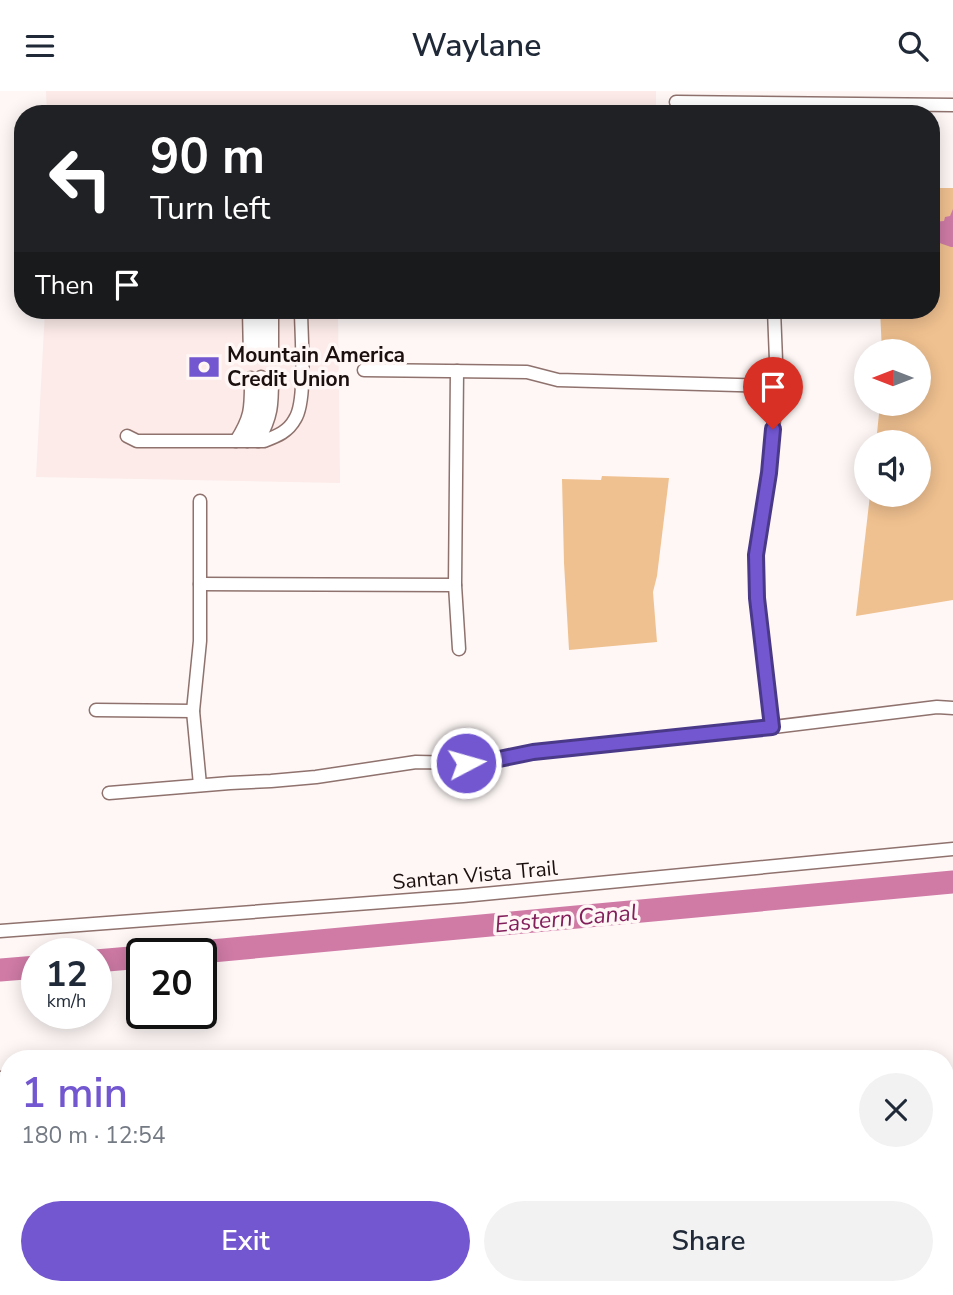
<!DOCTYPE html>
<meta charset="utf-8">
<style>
:root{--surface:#fff;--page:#f2f2f3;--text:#1f2937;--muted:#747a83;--accent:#7257d1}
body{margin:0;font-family:"Nunito Sans",sans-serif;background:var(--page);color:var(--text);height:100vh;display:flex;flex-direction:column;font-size:26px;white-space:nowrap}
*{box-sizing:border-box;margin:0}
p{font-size:23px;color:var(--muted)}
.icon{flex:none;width:38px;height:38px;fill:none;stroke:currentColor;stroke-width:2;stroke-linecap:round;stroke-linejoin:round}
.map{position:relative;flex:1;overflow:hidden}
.drawer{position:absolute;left:0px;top:959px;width:954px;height:245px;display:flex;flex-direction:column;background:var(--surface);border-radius:28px 28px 0 0;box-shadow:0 4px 18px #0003}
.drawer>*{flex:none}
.hud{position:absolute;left:14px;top:14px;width:926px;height:214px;border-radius:28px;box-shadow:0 4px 18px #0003;background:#202124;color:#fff;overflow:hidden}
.needle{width:46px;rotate:270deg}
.tools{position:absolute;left:854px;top:248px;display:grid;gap:14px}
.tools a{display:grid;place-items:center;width:77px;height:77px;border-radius:50%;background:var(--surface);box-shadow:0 4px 18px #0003;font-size:35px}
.speed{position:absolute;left:21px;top:847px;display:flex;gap:14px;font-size:35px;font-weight:700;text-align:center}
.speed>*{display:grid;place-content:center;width:91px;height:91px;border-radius:50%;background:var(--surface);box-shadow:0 4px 18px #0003;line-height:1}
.speed small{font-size:18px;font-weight:400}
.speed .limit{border:4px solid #111;border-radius:10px;background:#fff;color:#111}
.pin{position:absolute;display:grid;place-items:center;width:60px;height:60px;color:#fff;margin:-72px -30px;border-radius:50% 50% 50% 0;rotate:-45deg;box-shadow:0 0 7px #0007}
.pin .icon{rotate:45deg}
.me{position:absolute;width:77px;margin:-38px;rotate:84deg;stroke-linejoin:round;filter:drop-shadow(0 0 5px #0008)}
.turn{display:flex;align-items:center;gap:24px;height:147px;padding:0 21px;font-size:32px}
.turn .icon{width:91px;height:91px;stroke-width:2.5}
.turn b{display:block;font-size:49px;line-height:60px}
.then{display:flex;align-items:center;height:66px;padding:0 21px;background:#0003;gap:14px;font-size:26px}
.round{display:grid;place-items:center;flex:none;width:74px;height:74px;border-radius:37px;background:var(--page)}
.headline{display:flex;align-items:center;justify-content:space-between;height:119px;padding:0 21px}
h1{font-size:42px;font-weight:600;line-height:52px;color:var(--accent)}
.action{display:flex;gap:14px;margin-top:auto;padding:14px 21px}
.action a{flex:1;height:80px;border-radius:42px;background:var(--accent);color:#fff;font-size:28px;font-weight:600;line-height:80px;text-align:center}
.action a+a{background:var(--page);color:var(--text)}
header{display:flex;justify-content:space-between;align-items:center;height:91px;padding:0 21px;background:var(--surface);font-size:32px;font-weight:600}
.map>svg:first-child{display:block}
.built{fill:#fcebe8}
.green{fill:#f0c190}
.water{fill:#cf7ba6}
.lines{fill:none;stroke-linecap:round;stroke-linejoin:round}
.canal{stroke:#cf7ba6;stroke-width:23}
.lane-casing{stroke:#8f726d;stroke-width:15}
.street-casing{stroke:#8f726d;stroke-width:27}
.lane{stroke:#fff;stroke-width:12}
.street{stroke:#fff;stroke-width:24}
.route-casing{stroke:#4a3988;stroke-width:18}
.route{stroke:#7257d1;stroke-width:12}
.labels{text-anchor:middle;stroke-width:7;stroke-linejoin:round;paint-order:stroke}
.poi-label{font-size:21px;font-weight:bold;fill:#1b100e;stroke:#fef7f6;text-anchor:start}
.street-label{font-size:21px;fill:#1b100e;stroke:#fef7f6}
.water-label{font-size:23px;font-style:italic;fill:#821f5a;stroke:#fef7f6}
</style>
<header><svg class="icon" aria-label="menu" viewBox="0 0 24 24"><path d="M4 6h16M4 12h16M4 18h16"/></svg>Waylane<svg class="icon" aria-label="search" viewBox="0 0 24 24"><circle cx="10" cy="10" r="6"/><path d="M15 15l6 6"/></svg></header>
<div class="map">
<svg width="953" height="1204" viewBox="0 0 953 1204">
<rect width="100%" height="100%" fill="#fef7f6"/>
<g class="built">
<polygon points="46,0 656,0 656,23 47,23"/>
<polygon points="45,219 338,219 340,392 36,386"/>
</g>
<g class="green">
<polygon points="931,97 953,97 953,509 856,525 870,404 919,404 919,352 876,352 880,313 919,313 919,261 882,261 880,219 931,219"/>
<polygon points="602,385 669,387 657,485 653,501 657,551 569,559 564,472 562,388 601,389"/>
</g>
<polygon class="water" points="953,118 953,156 951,156 931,149 931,131 944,130 945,126 950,125"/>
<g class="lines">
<g class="canal">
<polyline points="179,863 953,791"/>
<polyline points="96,870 142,866"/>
<polyline points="0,879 37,876"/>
</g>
<defs>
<g id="lane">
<polyline points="676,11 953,14"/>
<polyline points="249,219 250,266"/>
<polyline points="261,219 261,266"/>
<polyline points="272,266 272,219"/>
<polyline points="364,279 527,281 558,289 777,295"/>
<polyline points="457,280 455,494 459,558"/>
<path d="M127 345 137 350H264C277 345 288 341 295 328 307 310 301 243 301 219"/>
<path d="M236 350C252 325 251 316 251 287"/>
<path d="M247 350C262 326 262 313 261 286"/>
<path d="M258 350C272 325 272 314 272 286"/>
<polyline points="200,410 200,550 193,620 200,694"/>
<polyline points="200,493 455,494"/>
<polyline points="96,619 193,620"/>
<polyline points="772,636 757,507 756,464 769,382 777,295 774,219"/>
<polyline points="109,702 230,692 271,690 316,686 416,671 466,672 499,669 533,661 741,640 937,616 953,617"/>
<polyline points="0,840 463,805 953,758"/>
<polyline points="0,987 9,986"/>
<polyline points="197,1195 197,1204"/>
</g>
<polyline id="street" points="769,1195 769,1204"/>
</defs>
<use href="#lane" class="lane-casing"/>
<use href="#street" class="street-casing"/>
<use href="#lane" class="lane"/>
<use href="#street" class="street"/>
</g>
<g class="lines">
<defs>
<polyline id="route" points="466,672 499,668 533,661 772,636 757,507 756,464 769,382 773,338"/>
</defs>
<use href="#route" class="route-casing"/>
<use href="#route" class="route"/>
</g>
<defs>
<symbol id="bank-bare" viewBox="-9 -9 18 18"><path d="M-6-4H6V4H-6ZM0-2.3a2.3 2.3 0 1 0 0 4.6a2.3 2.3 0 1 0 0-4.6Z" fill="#7257d1" stroke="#fef7f6" stroke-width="2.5" paint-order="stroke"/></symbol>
</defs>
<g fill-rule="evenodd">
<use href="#bank-bare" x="182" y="254" width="44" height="44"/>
</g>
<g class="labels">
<g class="poi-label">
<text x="227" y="271">Mountain America<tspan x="227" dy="24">Credit Union</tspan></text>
</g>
<g class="street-label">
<text transform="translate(475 784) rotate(-5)" y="7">Santan Vista Trail</text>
</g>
<g class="water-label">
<text transform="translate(566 827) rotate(-5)" y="8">Eastern Canal</text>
</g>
</g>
</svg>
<div class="tools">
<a><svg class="needle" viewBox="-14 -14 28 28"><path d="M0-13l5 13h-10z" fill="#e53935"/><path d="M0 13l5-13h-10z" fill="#747a83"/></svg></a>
<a><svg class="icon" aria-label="sound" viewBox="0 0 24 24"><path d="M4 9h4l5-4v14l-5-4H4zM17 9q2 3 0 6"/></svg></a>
</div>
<div class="speed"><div>12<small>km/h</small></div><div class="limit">20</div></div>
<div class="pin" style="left:773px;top:338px;background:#d93025"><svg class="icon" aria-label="arrive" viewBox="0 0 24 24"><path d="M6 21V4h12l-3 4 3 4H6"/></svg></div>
<svg class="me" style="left:466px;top:672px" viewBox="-20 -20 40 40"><circle r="17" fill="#7257d1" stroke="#fff" stroke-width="3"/><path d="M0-11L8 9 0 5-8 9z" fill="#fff"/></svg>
<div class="hud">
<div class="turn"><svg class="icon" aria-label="left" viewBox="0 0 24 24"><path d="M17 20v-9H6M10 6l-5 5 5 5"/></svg><div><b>90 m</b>Turn left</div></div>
<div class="then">Then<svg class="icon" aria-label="arrive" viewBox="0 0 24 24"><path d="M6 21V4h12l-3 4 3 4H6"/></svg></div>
</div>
<section class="drawer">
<div class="headline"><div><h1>1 min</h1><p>180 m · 12:54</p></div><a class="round"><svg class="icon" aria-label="close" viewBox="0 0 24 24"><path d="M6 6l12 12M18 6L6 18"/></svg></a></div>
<div class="action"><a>Exit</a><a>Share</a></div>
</section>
</div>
